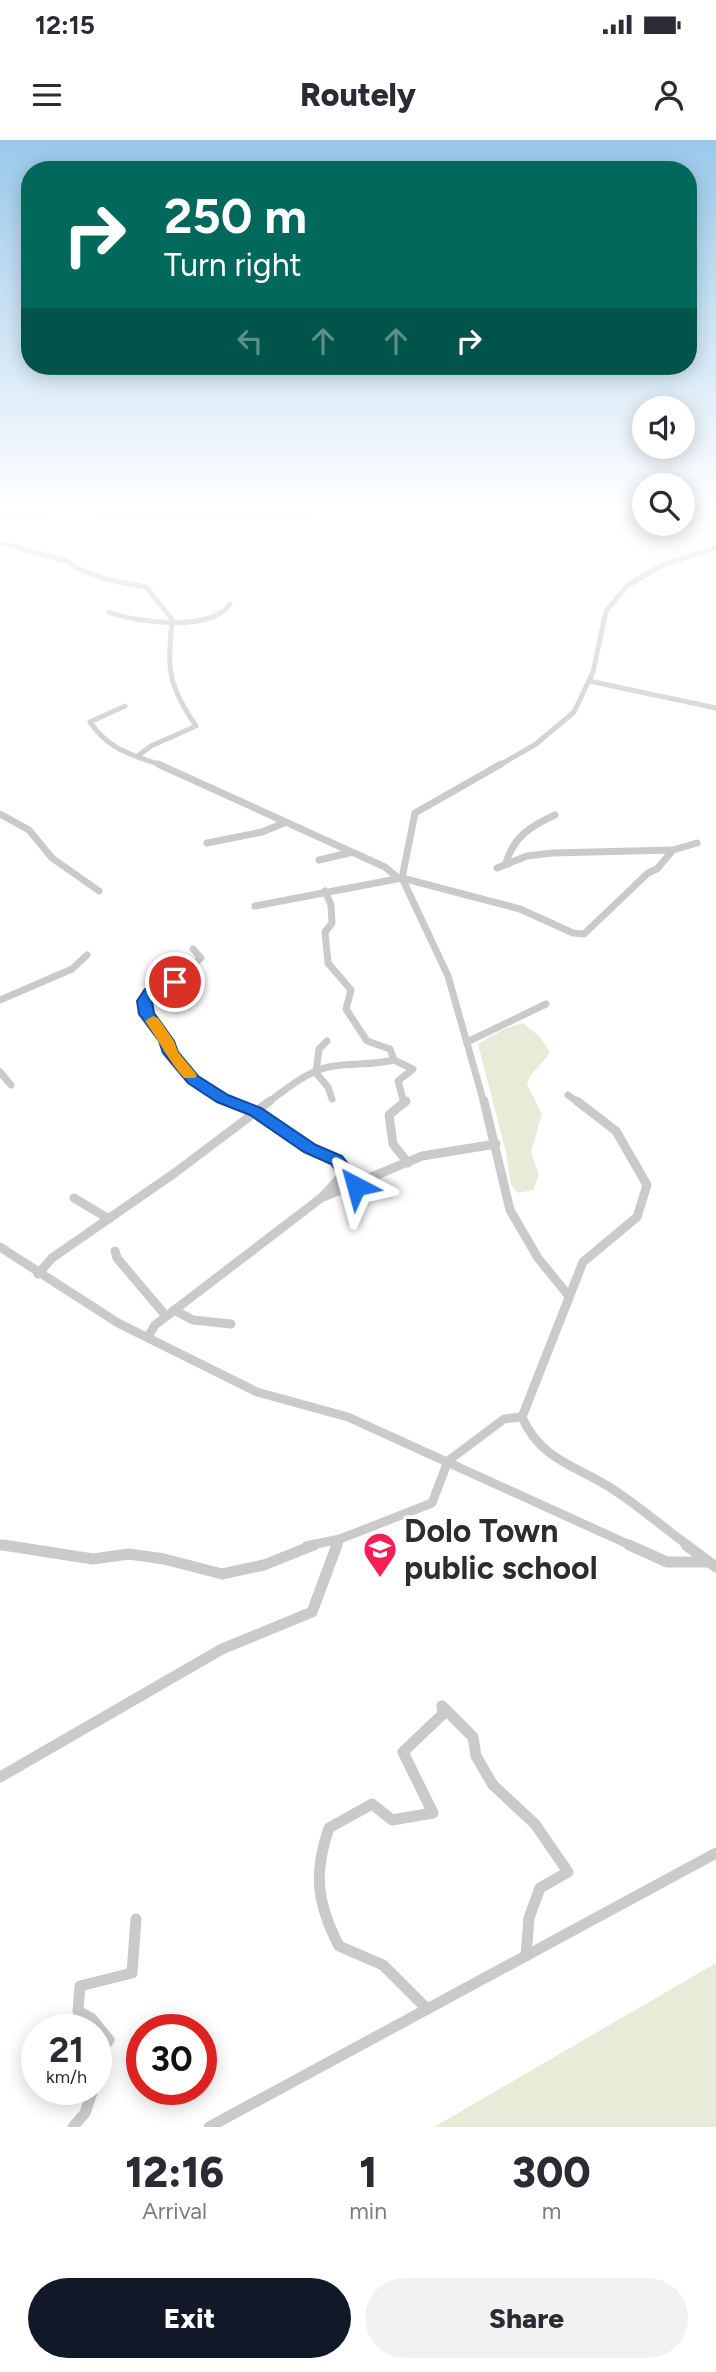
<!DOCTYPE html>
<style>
:root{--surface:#fff;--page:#f2f2f3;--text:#2b2b33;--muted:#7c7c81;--accent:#111827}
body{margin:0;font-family:Figtree,sans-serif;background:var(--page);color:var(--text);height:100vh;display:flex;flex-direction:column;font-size:26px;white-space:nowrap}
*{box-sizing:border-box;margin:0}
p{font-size:23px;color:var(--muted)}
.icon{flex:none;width:38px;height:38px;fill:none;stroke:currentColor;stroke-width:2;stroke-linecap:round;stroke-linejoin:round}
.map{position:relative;height:1987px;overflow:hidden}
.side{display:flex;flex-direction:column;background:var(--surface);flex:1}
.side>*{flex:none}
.hud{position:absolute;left:21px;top:21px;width:676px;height:214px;border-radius:28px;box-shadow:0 4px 18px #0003;background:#00695c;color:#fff;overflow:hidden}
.buttons{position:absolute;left:632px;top:256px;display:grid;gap:14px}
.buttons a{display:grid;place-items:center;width:63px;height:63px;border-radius:50%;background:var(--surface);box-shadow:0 4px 18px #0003;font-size:35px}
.speed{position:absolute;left:21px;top:1874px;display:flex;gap:14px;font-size:35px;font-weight:700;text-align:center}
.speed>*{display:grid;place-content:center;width:91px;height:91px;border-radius:50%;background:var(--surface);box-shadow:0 4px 18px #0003;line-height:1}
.speed small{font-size:18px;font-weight:400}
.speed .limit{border:10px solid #d22;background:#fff;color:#111}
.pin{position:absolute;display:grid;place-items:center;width:60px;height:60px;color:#fff;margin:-30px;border:4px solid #fff;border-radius:50%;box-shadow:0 2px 7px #0007}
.me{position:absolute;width:77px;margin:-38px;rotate:321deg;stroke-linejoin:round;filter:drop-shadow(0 0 5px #0008)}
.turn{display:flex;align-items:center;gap:24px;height:147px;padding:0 28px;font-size:32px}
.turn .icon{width:91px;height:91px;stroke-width:2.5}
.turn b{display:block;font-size:49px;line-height:60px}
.lanes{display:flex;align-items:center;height:66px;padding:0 28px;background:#0003;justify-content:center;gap:35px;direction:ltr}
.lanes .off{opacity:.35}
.eta{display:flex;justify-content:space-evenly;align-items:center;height:119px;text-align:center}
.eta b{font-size:42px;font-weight:800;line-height:49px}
.button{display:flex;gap:14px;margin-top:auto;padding:14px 28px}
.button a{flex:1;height:80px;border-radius:42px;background:var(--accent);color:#fff;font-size:28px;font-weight:800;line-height:80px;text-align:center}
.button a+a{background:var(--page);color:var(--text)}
.status{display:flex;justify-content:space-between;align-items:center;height:49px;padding:0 35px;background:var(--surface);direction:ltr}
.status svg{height:19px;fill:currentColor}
header{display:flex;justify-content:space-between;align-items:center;height:91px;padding:0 28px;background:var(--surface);font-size:32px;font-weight:800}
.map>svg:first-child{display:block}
.green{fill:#e7ecd9}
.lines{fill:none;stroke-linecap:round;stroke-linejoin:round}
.minor-far3{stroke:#cacaca;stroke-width:5}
.minor-far2{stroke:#cacaca;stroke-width:7}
.minor-far1{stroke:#cacaca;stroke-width:9}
.minor{stroke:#cacaca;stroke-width:11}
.route{fill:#1a73e8;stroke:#114b97;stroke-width:2}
.slow{fill:#f59e0b}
.labels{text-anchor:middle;stroke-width:7;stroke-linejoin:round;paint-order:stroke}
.near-poi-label{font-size:32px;font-weight:bold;fill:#2d2d2d;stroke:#fff;text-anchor:start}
</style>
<div class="status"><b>12:15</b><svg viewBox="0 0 49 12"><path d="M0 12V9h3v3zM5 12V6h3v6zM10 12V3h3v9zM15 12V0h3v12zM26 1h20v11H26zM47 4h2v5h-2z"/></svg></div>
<header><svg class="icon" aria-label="menu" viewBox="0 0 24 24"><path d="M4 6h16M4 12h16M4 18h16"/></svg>Routely<svg class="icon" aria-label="person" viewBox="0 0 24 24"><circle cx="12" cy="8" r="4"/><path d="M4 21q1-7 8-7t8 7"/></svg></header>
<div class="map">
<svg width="716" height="1987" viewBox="0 0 716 1987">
<rect width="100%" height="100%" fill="#fff"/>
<g class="green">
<path d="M523 883 539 896 550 912C543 925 531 930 527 944L542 974 531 1012 539 1035 533 1050 518 1053 511 1045 506 1013 478 904 504 889Z"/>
<polygon points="716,1823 716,1987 434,1987"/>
</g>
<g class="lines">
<g class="minor-far3">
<polyline points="0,373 72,370 262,378 332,368"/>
<path d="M0 403 67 421 78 429 109 440 146 447 172 479C168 530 166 542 196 586L151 606 139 615 140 618"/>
<path d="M109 472C137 483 211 492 230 464"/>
<polyline points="589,541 716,568"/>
<path d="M125 566 90 582C110 611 131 614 163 626"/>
<polyline points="498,626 536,604 574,572 593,532 606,471 627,446 662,425 716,408"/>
</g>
<g class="minor-far2">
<polyline points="158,624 385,727 398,738"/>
<polyline points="0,674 29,690 52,718 99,751"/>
<polyline points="207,703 262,692 284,683"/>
<polyline points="673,710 697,703"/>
<polyline points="319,720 349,713"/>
<path d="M509 724 506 723C514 696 531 686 555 675"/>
<polyline points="325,751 331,765 332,783 325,792 328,823 351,850 346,869 367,901 390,909 394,920 413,929 398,941 404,963"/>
<polyline points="255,766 402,738 520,769 573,793 584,794 648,733 657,729 673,710 552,713 527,716 497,728"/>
<polyline points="193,809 201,818 175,842 150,852 144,861 146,874 167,901 170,913 193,939 235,963"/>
<polyline points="0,860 72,829 87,815"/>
<polyline points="327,901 319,909 316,933 328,947 332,959"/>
<polyline points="467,902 546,864"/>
<polyline points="0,932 11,945"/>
<polyline points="568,955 579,963"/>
<path d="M267 963C287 949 309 929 334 926 355 923 373 925 394 920"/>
<polyline points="484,963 448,836 402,738 415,673 501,624"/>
</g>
<g class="minor-far1">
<polyline points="230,961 256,971 310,1009 337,1020 356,1046"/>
<polyline points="406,961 389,975 393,1004 408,1023"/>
<polyline points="484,961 510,1070 538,1118 568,1155"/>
<path d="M577 961 616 991 647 1045 637 1077 583 1122 522 1277C541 1321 578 1326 614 1350 640 1367 664 1388 689 1406"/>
<polyline points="322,1057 346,1031"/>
<polyline points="74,1058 109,1079"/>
<polyline points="0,1107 118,1183 257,1252 348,1277 632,1406"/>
<polyline points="115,1111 117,1118 166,1176"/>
<polyline points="38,1134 52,1118 176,1032 270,961"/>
<polyline points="174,1170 193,1180 231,1184"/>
<polyline points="148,1197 155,1185 321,1058 422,1016 496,1004"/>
<polyline points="0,1404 14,1406"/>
<polyline points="306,1406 340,1399"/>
<polyline points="336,1406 340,1399 432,1363 448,1321 504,1279 522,1277"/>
</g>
<g class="minor">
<polyline points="3,1405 93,1419 129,1414 164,1419 222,1434 264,1425 314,1405"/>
<polyline points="629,1405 667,1422 706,1422"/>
<polyline points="686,1405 716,1427"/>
<polyline points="442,1566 473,1597 476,1616 493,1645 535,1684 568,1732 540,1748 529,1778 526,1816"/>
<polyline points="0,1637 222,1509 312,1472 337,1405"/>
<path d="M427 1869 383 1825 339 1806C317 1763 313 1734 329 1688L372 1664 392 1680 433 1673 403 1612 443 1574 442 1566"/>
<polyline points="96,1937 97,1916 109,1900 91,1878 78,1871 80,1846 132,1833 136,1779"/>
<polyline points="73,1987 85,1973 93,1950"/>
<polyline points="209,1987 716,1713"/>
</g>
</g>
<linearGradient id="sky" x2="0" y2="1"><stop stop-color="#99c8ea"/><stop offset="0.57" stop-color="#fff"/><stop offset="1" stop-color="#fff" stop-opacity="0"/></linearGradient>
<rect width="716" height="646" fill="url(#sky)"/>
<polygon class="route" points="175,838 182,842 156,855 152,861 154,873 174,901 178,912 198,936 228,955 261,968 316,1005 342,1016 365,1046 362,1050 350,1050 331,1024 304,1012 250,975 217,962 188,943 163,913 159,901 139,874 137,861 145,849"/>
<path class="slow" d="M153 876 158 878 174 901 178 912 197 935 195 938H184C168 920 159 900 145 881Z"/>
<defs>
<symbol id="school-pin" viewBox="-11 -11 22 30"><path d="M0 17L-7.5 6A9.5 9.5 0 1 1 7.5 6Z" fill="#f51e55" stroke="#fff"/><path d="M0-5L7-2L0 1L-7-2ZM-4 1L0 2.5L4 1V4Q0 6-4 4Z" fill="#fff"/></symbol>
</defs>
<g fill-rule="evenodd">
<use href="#school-pin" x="361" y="1390" width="38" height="52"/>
</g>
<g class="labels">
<g class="near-poi-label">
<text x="404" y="1402">Dolo Town<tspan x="404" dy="37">public school</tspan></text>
</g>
</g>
</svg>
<div class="buttons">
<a><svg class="icon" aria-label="sound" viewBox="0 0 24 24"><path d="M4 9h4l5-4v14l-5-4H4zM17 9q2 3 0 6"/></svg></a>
<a><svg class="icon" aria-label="search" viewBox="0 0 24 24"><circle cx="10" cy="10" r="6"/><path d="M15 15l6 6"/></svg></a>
</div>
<div class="speed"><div>21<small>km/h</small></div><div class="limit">30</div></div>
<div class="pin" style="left:175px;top:842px;background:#d93025"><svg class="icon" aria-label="arrive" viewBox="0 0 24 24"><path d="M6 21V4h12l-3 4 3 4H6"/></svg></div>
<svg class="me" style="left:356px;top:1046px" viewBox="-20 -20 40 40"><path d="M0-17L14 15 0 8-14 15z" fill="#1a73e8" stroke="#fff" stroke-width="4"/></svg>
<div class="hud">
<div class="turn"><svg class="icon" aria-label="right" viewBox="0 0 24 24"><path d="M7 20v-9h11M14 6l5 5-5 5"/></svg><div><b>250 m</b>Turn right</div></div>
<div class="lanes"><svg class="icon off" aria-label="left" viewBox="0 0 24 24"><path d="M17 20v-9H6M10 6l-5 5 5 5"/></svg><svg class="icon off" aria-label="ahead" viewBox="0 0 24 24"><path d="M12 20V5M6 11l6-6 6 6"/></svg><svg class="icon off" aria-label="ahead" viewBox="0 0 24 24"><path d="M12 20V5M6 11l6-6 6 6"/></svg><svg class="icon" aria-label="right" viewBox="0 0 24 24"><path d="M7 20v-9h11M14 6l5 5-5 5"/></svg></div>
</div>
</div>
<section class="side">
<div class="eta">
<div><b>12:16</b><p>Arrival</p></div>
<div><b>1</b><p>min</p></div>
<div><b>300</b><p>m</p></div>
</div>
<div class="button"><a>Exit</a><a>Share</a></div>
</section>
